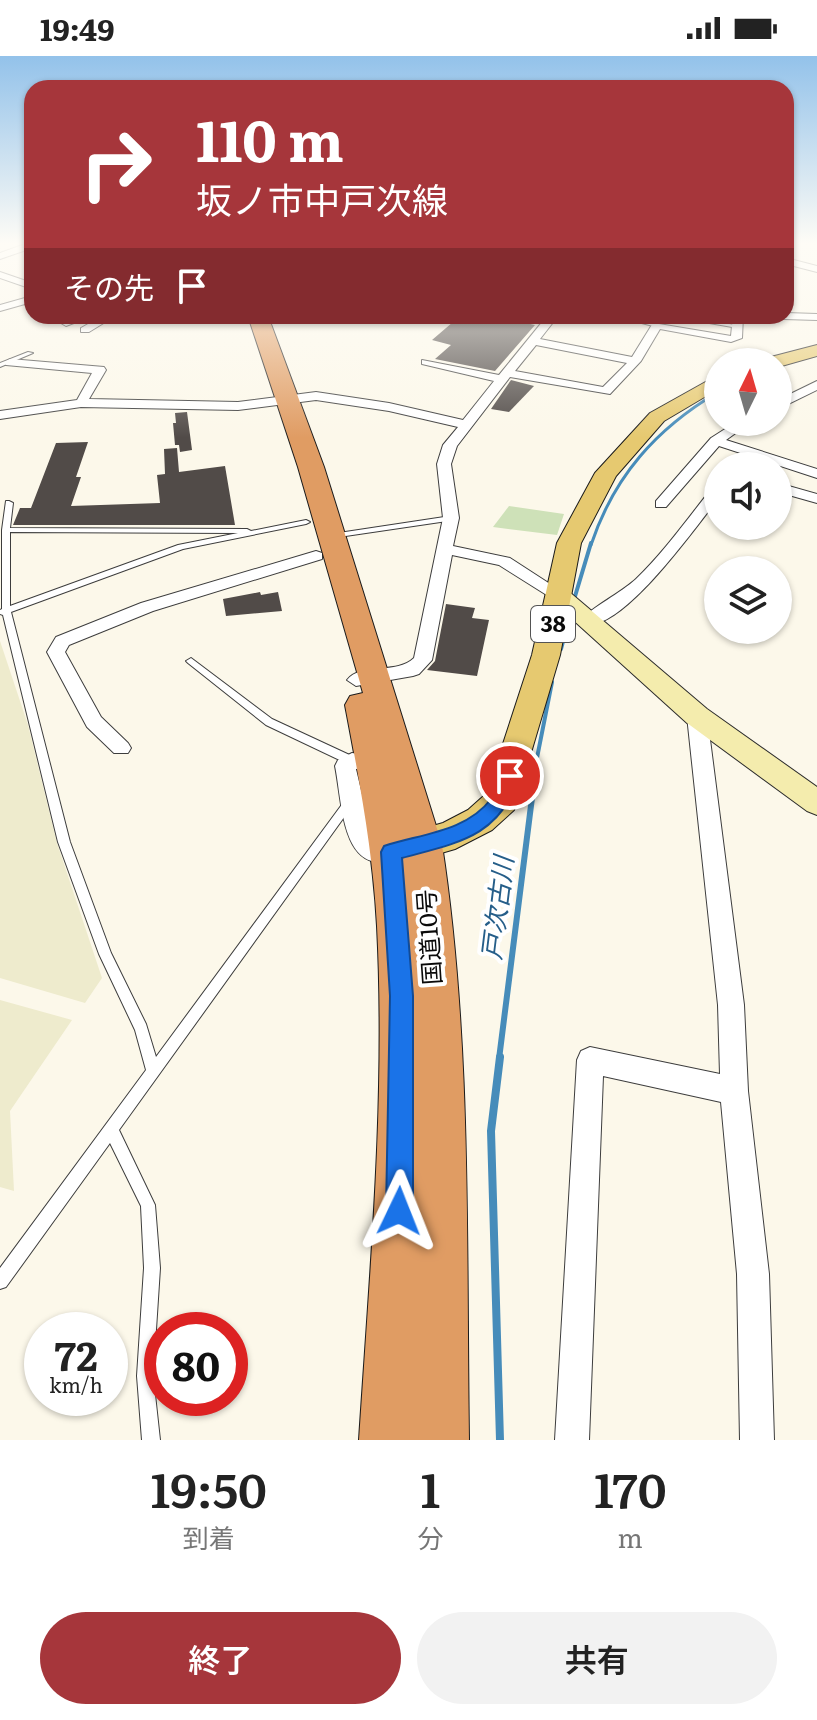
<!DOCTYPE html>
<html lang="ja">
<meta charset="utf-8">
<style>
:root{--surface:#fff;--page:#f2f2f2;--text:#222;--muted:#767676;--accent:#a6363b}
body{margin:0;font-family:Literata,"Noto Sans JP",serif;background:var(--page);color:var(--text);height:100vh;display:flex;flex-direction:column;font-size:30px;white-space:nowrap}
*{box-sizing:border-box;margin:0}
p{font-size:26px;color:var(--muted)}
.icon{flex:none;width:44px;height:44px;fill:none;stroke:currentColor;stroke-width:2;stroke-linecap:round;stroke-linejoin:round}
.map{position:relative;height:1384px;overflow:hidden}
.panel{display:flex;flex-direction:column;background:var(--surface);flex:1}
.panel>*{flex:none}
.guide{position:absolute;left:24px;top:24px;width:770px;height:244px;border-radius:24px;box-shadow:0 2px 6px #0004;background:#a6363b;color:#fff;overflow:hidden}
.needle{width:52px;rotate:5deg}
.tools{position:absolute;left:704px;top:292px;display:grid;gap:16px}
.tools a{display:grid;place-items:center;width:88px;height:88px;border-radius:50%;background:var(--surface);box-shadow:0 2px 6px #0004;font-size:40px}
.speed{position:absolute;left:24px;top:1256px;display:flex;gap:16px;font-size:40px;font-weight:700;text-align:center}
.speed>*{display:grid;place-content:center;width:104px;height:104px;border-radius:50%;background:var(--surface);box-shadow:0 2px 6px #0004;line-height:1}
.speed small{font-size:20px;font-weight:400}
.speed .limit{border:12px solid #d22;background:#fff;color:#111}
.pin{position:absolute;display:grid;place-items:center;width:68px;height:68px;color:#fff;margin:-34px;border:4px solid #fff;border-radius:50%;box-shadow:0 2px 8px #0007}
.me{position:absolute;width:88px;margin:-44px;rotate:2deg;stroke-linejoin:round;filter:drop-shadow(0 0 6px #0008)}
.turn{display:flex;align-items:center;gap:28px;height:168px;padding:0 40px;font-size:36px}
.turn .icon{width:104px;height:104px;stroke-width:2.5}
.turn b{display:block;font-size:56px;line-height:68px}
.then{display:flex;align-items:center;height:76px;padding:0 40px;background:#0003;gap:16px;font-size:30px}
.eta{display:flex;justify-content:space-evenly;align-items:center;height:136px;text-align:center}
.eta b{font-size:48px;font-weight:600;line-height:56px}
.cta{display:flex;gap:16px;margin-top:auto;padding:16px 40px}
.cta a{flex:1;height:92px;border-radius:48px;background:var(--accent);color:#fff;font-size:32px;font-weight:600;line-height:92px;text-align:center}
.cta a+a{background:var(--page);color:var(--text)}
.status{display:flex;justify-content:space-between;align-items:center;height:56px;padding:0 40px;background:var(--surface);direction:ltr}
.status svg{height:22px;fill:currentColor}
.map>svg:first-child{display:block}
.farmland{fill:#eeebcd}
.green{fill:#cee1b8}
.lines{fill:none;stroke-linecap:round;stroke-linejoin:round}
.stream-far3{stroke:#468cba;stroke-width:3}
.stream-far2{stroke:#468cba;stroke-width:4}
.stream-far1{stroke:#468cba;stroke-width:6}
.stream{stroke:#468cba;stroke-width:8}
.building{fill:#514b48}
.lane-casing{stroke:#3d3d3d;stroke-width:2}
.street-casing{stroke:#3d3d3d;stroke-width:2}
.secondary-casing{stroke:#2c2c2c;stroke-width:2}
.primary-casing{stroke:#1b1b1b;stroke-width:2}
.highway-casing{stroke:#1b1b1b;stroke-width:2}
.lane{fill:#fff;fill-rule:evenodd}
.street{fill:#fff;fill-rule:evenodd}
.secondary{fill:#f4ecad;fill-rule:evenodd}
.primary{fill:#e6c970;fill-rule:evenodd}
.highway{fill:#e09c63;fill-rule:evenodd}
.route{fill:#1a73e8;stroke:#114b97;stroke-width:2}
.labels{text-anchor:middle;stroke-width:8;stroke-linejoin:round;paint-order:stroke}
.shield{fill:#fff;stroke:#545454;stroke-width:2}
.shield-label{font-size:22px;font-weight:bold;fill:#0a0a0a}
.street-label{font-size:24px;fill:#0a0a0a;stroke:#fff}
.water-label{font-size:26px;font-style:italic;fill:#255e89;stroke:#fff}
</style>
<div class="status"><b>19:49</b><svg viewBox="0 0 49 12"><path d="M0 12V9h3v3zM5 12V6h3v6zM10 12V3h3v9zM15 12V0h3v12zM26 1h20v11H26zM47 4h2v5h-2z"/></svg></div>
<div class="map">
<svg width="817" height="1384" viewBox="0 0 817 1384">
<rect width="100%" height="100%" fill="#fcf8ea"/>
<g class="farmland">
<polygon points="0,585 28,669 57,787 102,922 85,947 0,922"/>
<polygon points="0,944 72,964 10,1055 14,1135 0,1131"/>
</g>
<polygon class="green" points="509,450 564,458 557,479 493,471"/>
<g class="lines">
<path class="stream-far3" d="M591 489C614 420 656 373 718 336"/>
<g class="stream-far2">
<polyline points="573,547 591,487"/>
<polyline points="561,593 571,556"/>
<polyline points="535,712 552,626"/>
</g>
<polyline class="stream-far1" points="499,1003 536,710"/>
<polyline class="stream" points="500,1001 491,1075 500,1384"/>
</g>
<g class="building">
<polygon points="460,260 492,260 535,269 495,315 435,303 451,289 432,284"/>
<polygon points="511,324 534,330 509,356 491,353"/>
<polygon points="187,356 192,394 180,396 179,389 175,389 173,367 176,367 175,357"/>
<polygon points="88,386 76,421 81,421 71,450 160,447 157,419 165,418 164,393 177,392 179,416 225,410 235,469 13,469 20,452 31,452 56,387"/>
<polygon points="260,536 261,539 278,536 282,555 226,560 223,543"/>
<polygon points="446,548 475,552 472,562 489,564 477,620 427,614 435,605"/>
</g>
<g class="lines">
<defs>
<g id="lane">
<polygon points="615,260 625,260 660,269 657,271"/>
<polygon points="669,260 683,260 741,270 738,272"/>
<polygon points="28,296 33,297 0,311 0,307"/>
<path d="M6 445H9L13 447 10 472 247 473 251 475 306 464 310 466 306 468 183 493 11 556 70 786 111 897 146 968 156 1001 346 743H354L355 746 119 1074 155 1149 160 1212 153 1320 160 1384H142L137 1320 144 1212 141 1150 110 1087 6 1231 0 1233V1212L146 1014 135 974 99 898 58 786 3 559 0 558V554L2 553V474ZM10 476 238 477 178 489 10 550Z"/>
<polygon points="451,460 454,460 454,464 332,482 328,480 332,478"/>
<polygon points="191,602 272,663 356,702 357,705 356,708 348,708 266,669 188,607 186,605"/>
</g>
<g id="street">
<polygon points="25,188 32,188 32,192 0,203 0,197"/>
<polygon points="786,202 817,210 817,216 786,208"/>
<polygon points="0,216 32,227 32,233 0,222"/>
<polygon points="32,240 32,246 0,255 0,249"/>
<polygon points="786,257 817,258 817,264 784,263 779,260 786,260"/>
<polygon points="76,260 92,260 66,270 61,267"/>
<polygon points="102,260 115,260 89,276 81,276 81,272"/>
<path d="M547 260H558L540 283 632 301 653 267 731 280 733 260H743L742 282 731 286 660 273 641 305 610 338 510 321 457 390 451 408 459 462 453 490 510 502 567 539 559 544 553 543 499 509 452 499 432 604 419 618 413 620 356 630 347 624C361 606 397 619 414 602L443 462 437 408 443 389 458 371 389 355 316 344 238 354 81 351 0 363V355L77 344 92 317 6 309 4 307 10 303 104 311 106 314 89 343 238 346 316 336 389 347 463 364 494 325 422 308V304L499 319ZM536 289 627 307 603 331 515 315Z"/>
<polygon points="817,325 817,334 778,353 778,344"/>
<polygon points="736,366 751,366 726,384 817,413 817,422 719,390 666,451 656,451 656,445 711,382"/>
<polygon points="778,427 817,438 817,447 778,436"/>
<path d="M718 430V443C696 470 621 578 584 568L581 564C592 551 621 537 636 523 665 495 688 462 713 431Z"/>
<polygon points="316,495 322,497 322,503 153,555 69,589 65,596 101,661 128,687 131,692 128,697 114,697 87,671 47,596 56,581 141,547"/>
<polygon points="697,653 707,660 744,949 748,1035 769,1218 774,1384 740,1384 737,1218 721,1046 603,1020 589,1384 555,1384 577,1004 581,995 590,991 720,1018 718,949 687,660"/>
<path d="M352 697 379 701 382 706 379 711 356 713 373 785 399 789 402 796 399 803C341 823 343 749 335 710L338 704Z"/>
</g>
<polygon id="secondary" points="559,532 567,534 707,653 817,731 817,759 807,755 687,667 551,544 547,539 551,534"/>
<g id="primary">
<polygon points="817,289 817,300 778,311 778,306 765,306 767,302"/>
<polygon points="718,319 718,333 664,365 616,420 581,487 560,599 514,754 492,774 455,793 400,809 387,805 382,794 387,783 443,767 468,754 487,737 532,599 557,487 595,417 650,357"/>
</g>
<path id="highway" d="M248 260H268L324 411 442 789C472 985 466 1186 469 1384H359C370 1213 386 1042 377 870 373 795 359 723 345 649L350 640 363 637 298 411Z"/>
</defs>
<use href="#lane" class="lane-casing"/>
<use href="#street" class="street-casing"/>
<use href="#secondary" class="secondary-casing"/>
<use href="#primary" class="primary-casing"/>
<use href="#highway" class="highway-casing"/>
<use href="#lane" class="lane"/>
<use href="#street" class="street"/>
<use href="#secondary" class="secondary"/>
<use href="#primary" class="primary"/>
<use href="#highway" class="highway"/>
</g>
<linearGradient id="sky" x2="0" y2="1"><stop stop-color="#93c2ea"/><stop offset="0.49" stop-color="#fefcf6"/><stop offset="1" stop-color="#fefcf6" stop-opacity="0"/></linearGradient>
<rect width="817" height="382" fill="url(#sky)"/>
<path class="route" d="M510 713 519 720C501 781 457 787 402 802L413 940V1155L409 1165 399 1169 390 1165 386 1155 390 940 381 796 384 790C420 778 466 776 491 743 497 735 498 724 503 715Z"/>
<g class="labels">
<rect class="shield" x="531" y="550" width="44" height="36" rx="6"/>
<g class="shield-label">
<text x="553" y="576">38</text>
</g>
<g class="street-label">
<text transform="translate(430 881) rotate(-94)" y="8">国道10号</text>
</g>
<g class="water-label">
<text transform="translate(498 852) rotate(-83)" y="9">戸次古川</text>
</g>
</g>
</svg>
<div class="tools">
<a><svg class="needle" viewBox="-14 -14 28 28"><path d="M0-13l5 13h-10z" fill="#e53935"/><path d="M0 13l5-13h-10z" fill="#767676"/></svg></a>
<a><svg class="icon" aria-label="sound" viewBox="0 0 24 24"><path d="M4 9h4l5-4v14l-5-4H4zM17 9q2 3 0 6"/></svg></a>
<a><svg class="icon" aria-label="layers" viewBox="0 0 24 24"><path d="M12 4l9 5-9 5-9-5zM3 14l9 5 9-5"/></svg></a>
</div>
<div class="speed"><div>72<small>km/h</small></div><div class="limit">80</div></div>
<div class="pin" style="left:510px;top:720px;background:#d93025"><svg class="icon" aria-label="arrive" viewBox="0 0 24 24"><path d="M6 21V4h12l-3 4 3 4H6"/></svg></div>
<svg class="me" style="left:399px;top:1155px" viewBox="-20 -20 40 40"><path d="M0-17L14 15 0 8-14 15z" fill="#1a73e8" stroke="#fff" stroke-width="4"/></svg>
<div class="guide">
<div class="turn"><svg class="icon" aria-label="right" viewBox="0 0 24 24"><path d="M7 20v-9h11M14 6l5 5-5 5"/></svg><div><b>110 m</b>坂ノ市中戸次線</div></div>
<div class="then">その先<svg class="icon" aria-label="arrive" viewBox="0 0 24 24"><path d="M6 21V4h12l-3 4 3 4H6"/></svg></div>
</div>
</div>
<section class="panel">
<div class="eta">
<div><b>19:50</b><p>到着</p></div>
<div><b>1</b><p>分</p></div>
<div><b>170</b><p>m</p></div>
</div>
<div class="cta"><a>終了</a><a>共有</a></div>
</section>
